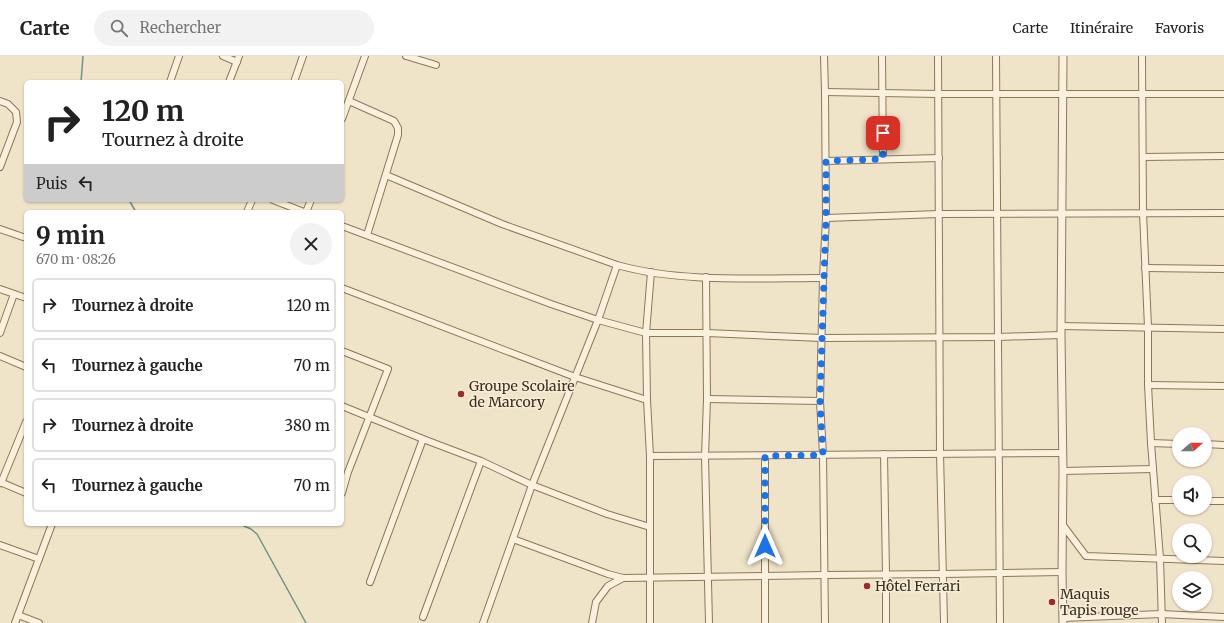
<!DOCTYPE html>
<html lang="fr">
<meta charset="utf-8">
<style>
:root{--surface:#fff;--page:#f2f2f2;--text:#222;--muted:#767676;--line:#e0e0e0}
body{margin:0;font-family:Merriweather,serif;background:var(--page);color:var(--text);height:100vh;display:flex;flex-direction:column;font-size:15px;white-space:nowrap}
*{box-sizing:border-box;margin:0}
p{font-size:13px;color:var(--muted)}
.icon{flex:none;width:22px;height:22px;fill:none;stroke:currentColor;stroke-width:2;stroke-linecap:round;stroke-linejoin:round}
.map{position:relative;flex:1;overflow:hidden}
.panel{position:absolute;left:24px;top:154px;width:320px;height:316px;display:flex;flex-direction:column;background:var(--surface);border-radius:6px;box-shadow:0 1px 3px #0004}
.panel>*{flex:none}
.banner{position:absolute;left:24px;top:24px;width:320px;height:122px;border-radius:6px;box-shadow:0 1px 3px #0004;background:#fff;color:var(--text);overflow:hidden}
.needle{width:26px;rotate:70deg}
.fabs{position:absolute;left:1172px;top:371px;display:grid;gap:8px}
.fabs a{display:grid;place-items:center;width:40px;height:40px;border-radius:50%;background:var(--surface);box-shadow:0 1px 3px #0004;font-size:20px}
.pin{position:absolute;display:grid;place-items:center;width:34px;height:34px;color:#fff;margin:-17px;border-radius:8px;box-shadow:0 2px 6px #0006}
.me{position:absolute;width:44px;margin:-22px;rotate:0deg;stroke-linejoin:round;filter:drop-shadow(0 0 3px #0008)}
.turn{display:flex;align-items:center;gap:14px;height:84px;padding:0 12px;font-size:18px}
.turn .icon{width:52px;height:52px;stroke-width:2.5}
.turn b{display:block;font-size:28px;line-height:34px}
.then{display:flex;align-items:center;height:38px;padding:0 12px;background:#0003;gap:8px;font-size:15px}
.round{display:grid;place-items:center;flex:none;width:42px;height:42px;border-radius:21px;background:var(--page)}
.summary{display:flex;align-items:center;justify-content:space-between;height:68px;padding:0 12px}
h1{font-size:24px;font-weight:700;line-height:30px}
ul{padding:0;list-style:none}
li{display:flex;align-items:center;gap:12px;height:54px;margin:0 8px 6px;padding:0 4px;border:2px solid var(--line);border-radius:6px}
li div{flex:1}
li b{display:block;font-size:15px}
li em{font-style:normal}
header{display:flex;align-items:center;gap:24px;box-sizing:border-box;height:56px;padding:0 20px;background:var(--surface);border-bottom:1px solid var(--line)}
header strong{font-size:19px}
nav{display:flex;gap:22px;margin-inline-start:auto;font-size:14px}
.search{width:280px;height:36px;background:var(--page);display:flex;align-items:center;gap:10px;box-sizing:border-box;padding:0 14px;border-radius:22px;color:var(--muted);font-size:15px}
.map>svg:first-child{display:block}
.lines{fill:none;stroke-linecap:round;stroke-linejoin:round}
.stream{stroke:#6f938a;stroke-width:1.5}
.minor-casing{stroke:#8d765c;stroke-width:8}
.tertiary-casing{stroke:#8d765c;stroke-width:9}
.minor{stroke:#faf1dc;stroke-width:6}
.tertiary{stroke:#faf1dc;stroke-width:7}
.route{stroke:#1a73e8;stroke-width:7;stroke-dasharray:0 12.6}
.poi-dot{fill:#9e2a2b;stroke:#f7eed8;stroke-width:1.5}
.labels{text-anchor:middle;stroke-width:3;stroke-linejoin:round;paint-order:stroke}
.poi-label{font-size:14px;fill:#3d2e20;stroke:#f7eed8;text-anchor:start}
</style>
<header>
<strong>Carte</strong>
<div class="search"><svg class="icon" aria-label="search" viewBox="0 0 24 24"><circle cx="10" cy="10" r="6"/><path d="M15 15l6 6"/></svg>Rechercher</div>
<nav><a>Carte</a><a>Itinéraire</a><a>Favoris</a></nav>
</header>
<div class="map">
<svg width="1224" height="567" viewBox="0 0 1224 567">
<rect width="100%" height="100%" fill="#f0e4c8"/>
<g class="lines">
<g class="stream">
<polyline points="81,26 83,0"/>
<polyline points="129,144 136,156"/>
<polyline points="242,468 244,470 251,473 257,478 306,567"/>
</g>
<defs>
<g id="minor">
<polyline points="223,0 237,6"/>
<polyline points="406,0 436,9"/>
<polyline points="824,0 825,36 826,162 823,222 820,345 823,399 825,567"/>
<polyline points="882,0 883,103"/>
<polyline points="938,0 940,397 944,567"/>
<polyline points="996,0 1000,567"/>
<polyline points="1142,0 1143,157 1148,271 1148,329 1151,387 1160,502 1162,567"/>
<polyline points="170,26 179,0"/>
<polyline points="229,26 239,0"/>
<polyline points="294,26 303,0"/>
<polyline points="825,36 937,38 1224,38"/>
<polyline points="0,45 8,48 16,56 17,66 0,111"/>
<polyline points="349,45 394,65 398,72 398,79 367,179"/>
<polyline points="342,63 365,0"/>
<polyline points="1143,101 1224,100"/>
<polyline points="826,105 939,102"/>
<path d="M386 119 502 168 617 209C681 227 757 222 823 222"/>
<polyline points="273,144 304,156"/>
<polyline points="247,156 252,144"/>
<polyline points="306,156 311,144"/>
<polyline points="826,162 939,158 1224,157"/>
<polyline points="342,170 551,248 598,264 646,277 707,277 822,282 998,281 1061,279"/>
<polyline points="0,173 26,182"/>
<polyline points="1145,212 1224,213"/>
<polyline points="706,221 707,343 705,401 709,567"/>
<polyline points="342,232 575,321 647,344"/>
<polyline points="0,233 26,242"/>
<polyline points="1061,270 1224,273"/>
<polyline points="0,277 14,238"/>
<polyline points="342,295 388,313 348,416 342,437"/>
<polyline points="0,300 26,311"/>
<polyline points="1148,329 1224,330"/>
<polyline points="707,343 820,345"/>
<polyline points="342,350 423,383 481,405 532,429 607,458 650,471"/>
<polyline points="1151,387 1179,388"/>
<polyline points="1205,388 1224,389"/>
<polyline points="884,398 886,518 886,567"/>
<polyline points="650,400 1062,397"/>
<polyline points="765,400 765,567"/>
<polyline points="1063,415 1153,413"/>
<polyline points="0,426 26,437"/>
<polyline points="1,427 26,366"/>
<polyline points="1155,444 1179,444"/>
<polyline points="1205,445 1224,445"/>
<polyline points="1062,468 1086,500 1224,505"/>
<polyline points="513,483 608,518 623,522 825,519 943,518 1062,516"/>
<polyline points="0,489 39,503"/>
<polyline points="370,526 423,383"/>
<polyline points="18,559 39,567"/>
<polyline points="423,561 481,405"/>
<polyline points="1063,562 1161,558 1224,561"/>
<polyline points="15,567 52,468"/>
<polyline points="483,567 532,429 598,264 617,209"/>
<polyline points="592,567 596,546 608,530 623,522"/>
<polyline points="650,567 650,400 647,344 646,277 651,216"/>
</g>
<polyline id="tertiary" points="1063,0 1061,279 1063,415 1062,516 1063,567"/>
</defs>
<use href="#minor" class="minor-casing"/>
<use href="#tertiary" class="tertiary-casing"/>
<use href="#minor" class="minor"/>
<use href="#tertiary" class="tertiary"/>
</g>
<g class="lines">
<polyline class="route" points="765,490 765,400 823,399 820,346 826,162 826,105 883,103 883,77"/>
</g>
<g class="poi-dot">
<circle cx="461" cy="338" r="4"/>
<circle cx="867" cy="530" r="4"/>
<circle cx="1052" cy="546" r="4"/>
</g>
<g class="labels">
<g class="poi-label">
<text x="469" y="335">Groupe Scolaire<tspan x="469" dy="16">de Marcory</tspan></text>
<text x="875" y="535">Hôtel Ferrari</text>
<text x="1060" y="543">Maquis<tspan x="1060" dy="16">Tapis rouge</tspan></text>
</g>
</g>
</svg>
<div class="fabs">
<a><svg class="needle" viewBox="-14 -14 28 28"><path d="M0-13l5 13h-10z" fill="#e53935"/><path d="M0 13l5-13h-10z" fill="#767676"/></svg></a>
<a><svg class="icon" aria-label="sound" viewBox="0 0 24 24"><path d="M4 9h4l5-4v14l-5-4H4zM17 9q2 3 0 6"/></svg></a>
<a><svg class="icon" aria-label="search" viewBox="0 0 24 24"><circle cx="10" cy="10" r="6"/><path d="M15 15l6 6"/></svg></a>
<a><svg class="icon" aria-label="layers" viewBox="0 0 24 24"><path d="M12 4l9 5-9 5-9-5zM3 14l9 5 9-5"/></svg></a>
</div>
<div class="pin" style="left:883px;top:77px;background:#d93025"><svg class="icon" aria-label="arrive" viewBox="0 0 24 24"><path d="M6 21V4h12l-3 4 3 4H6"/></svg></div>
<svg class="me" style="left:765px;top:490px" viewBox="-20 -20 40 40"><path d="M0-17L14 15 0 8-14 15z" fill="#1a73e8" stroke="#fff" stroke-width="4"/></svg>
<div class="banner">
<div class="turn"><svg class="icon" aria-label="right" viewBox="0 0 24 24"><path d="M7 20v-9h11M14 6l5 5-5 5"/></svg><div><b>120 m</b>Tournez à droite</div></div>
<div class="then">Puis<svg class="icon" aria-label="left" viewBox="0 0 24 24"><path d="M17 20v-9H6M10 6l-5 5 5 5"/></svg></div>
</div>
<section class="panel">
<div class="summary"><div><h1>9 min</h1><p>670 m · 08:26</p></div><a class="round"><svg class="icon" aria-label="close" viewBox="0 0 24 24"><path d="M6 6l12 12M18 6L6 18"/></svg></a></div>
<ul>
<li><svg class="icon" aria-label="right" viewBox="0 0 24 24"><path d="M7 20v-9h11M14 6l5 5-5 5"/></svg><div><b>Tournez à droite</b></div><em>120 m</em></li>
<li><svg class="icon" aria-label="left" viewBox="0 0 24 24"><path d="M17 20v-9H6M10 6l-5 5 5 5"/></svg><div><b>Tournez à gauche</b></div><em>70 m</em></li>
<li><svg class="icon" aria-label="right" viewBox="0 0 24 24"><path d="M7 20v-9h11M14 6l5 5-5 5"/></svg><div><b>Tournez à droite</b></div><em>380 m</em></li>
<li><svg class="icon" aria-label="left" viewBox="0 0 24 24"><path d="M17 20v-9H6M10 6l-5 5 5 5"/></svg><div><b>Tournez à gauche</b></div><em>70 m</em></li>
</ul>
</section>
</div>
